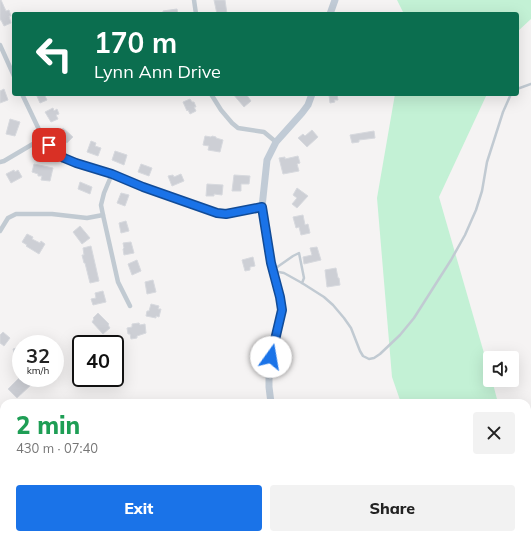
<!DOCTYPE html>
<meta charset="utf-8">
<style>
:root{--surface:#fff;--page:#f2f2f2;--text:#222;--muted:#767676;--accent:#1a73e8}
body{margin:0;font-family:Mulish,sans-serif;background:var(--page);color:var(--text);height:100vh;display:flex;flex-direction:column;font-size:15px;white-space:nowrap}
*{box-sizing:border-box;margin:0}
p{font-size:13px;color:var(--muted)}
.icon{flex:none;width:22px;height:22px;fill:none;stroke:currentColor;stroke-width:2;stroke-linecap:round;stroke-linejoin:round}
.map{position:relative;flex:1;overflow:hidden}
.side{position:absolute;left:0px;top:399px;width:531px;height:140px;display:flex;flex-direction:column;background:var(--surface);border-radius:12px 12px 0 0;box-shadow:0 4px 16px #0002}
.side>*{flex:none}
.top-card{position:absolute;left:12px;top:12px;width:507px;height:84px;border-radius:4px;box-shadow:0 4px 16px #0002;background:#0b6e4f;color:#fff;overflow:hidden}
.buttons{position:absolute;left:483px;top:351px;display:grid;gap:8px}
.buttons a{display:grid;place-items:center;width:36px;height:36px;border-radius:4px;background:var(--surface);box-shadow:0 4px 16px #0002;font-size:20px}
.speed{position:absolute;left:12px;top:335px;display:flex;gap:8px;font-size:20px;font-weight:700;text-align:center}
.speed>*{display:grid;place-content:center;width:52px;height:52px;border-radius:50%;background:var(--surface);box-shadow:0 4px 16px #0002;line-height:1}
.speed small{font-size:10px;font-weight:400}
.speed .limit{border:2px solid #111;border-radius:6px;background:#fff;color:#111}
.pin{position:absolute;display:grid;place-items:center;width:34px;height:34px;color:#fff;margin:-17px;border-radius:8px;box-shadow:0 2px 6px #0006}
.me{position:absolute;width:44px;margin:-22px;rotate:13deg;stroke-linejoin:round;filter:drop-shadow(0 0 3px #0008)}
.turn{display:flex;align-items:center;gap:14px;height:84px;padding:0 16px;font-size:18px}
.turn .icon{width:52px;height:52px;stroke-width:2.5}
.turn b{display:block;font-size:28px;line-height:34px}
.round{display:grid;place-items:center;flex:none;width:42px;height:42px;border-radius:4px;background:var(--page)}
.summary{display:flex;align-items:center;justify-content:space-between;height:68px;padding:0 16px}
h1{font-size:24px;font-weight:800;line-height:30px;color:#1e9e55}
.button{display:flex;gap:8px;margin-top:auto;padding:8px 16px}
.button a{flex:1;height:46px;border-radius:4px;background:var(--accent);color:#fff;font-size:16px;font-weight:800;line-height:46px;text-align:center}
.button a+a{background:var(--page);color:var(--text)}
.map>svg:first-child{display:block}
.green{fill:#c3f1d5}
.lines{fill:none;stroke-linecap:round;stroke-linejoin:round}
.stream{stroke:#90daee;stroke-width:2}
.building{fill:#cdcfd5;stroke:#d7d9de}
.lane{stroke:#c1cad2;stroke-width:2.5}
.street{stroke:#c1cad2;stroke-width:4.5}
.secondary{stroke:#c1cbd6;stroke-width:7}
.route-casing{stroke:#114b97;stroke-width:10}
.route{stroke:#1a73e8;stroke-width:7}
</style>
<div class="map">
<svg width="531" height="539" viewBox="0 0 531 539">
<rect width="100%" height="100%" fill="#f5f3f3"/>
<g class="green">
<polygon points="397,0 531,0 531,19 517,32 517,14 404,14"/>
<polygon points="395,94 487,94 439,197 490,374 490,380 492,380 498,403 401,403 392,377 377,198"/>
<polygon points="447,535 518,535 518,539 448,539"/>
</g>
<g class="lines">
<g class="stream">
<polyline points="527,504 531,500"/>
<polyline points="491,539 495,535"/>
</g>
</g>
<g class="building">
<polygon points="0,0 1,0 6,11 9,10 11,16 9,16 11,23 4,26 1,20 0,20"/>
<polygon points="214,0 225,0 227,14 217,14"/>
<polygon points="177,9 178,14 163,14 163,11"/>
<polygon points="4,89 8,100 0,103 0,91"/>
<polygon points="36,94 44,94 47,100 40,103"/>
<polygon points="233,94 246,94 251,101 244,107"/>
<polygon points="331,94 337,94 338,100 334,100 335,102 330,103 329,95"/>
<polygon points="190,99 192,102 194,102 196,107 194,107 196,111 190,114 188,110 187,111 183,102"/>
<polygon points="53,108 54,111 57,109 59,114 56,115 58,119 51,122 45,112"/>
<polygon points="10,119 20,122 15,136 6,134"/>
<polygon points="63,128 73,137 67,143 58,135"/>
<polygon points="312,130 318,137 307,147 298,138 303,134 305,136"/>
<polygon points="374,131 375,138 359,140 359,142 352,143 350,135"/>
<polygon points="205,136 211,137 212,136 216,137 216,138 223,140 220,152 208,150 209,146 203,145"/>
<polygon points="91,141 96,143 95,146 101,148 98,156 87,152"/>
<polygon points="115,151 127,155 124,165 112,160"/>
<polygon points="298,156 300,163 297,164 299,171 283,174 279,158 285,157 285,159"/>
<polygon points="34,164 53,168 50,181 41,180 42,176 38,176 38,174 32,172"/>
<polygon points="141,164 152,168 149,176 138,172"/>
<polygon points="14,170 15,172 18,170 22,177 11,183 6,174"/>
<polygon points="181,174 184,181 172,186 168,176 173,175 174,177"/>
<polygon points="234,175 250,176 249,184 241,184 241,191 232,191"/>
<polygon points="80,182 92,187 90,194 78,189"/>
<polygon points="207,184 223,185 222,195 214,194 214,196 206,196"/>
<polygon points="297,188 308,196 297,208 292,204 297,198 293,195"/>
<polygon points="121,193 129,195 125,206 117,203"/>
<polygon points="303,215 305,225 308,224 310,233 301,235 299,227 296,228 293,217"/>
<polygon points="126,221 129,231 121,233 119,223"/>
<polygon points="80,226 90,238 82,244 73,232"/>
<polygon points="27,234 33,237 32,239 40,243 41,241 45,244 39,254 26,246 27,245 22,242"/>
<polygon points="131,242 134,253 124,255 123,249 124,248 123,243"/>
<polygon points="91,246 99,281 90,283 85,263 84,263 82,255 84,255 83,248"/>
<polygon points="317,247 321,260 304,264 303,257 312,255 310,248"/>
<polygon points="253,257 255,266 250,267 250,270 245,271 242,260"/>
<polygon points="137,260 141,271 132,275 128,264"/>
<polygon points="336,268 338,278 339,278 340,285 327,287 325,270"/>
<polygon points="153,280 156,292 147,294 145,282"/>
<polygon points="103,291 106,302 93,305 91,299 96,298 95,293"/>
<polygon points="151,304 159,306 158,309 161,309 159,317 156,316 156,318 146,316 147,311 149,311"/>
<polygon points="98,313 109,324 108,325 110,328 103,334 92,322 94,319 93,318"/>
<polygon points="139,323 140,325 145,324 146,333 137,336 137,338 131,339 130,334 128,334 127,328 132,327 132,324"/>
<polygon points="3,332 10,338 4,346 0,343 0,335"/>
<polygon points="21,347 21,373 20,373 13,349"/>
<polygon points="19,378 26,378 32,384 17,398 8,389"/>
</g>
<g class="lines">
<g class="lane">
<polyline points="517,89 531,84"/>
<polyline points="273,270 293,256 299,253 304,278 302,283"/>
<polyline points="273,271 284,273 302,283 324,297 333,305 344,318 351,328 360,351 363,356 369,359 374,358 380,354 400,335 414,318 451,260 465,235 476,210 482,191 487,162 503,112 511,94"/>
</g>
<g class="street">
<polyline points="194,0 196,14"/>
<polyline points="0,45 14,76"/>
<polyline points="22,94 43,138 55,152 64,158 76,163 112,174 143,187 217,213 226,214 262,207"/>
<polyline points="211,94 221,110 232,123 238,128 264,132 276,142"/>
<polyline points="0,162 4,161 43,138"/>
<polyline points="112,174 104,193 101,205 103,215 118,282 130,306"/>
<polyline points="0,231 8,218 16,214 52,214 87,218 103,215"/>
</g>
<g class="secondary">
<polyline points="330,14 335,0"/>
<polyline points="271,403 269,387 269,366 282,310 280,297 271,263 262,207 267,160 276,142 302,113 308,105 312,94"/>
<polyline points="226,539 229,535"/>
</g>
</g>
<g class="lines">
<defs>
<polyline id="route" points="49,145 55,152 64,158 76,163 112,174 143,187 217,213 226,214 262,207 271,263 280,297 282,310 271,357"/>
</defs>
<use href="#route" class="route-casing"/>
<use href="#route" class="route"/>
</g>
</svg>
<div class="buttons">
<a><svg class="icon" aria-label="sound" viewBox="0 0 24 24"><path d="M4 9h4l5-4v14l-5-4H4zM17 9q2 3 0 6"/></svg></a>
</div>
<div class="speed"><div>32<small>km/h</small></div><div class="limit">40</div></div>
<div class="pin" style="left:49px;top:145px;background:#d93025"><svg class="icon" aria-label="arrive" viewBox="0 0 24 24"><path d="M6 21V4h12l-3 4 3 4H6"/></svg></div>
<svg class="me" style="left:271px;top:357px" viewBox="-20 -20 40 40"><circle r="19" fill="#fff"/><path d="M0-13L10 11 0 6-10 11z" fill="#1a73e8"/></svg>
<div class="top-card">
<div class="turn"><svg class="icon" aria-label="left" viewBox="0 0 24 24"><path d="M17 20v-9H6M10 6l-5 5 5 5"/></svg><div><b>170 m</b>Lynn Ann Drive</div></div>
</div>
<section class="side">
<div class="summary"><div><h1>2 min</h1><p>430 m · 07:40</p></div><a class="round"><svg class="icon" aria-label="close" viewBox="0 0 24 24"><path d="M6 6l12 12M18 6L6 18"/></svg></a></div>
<div class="button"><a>Exit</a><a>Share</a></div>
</section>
</div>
